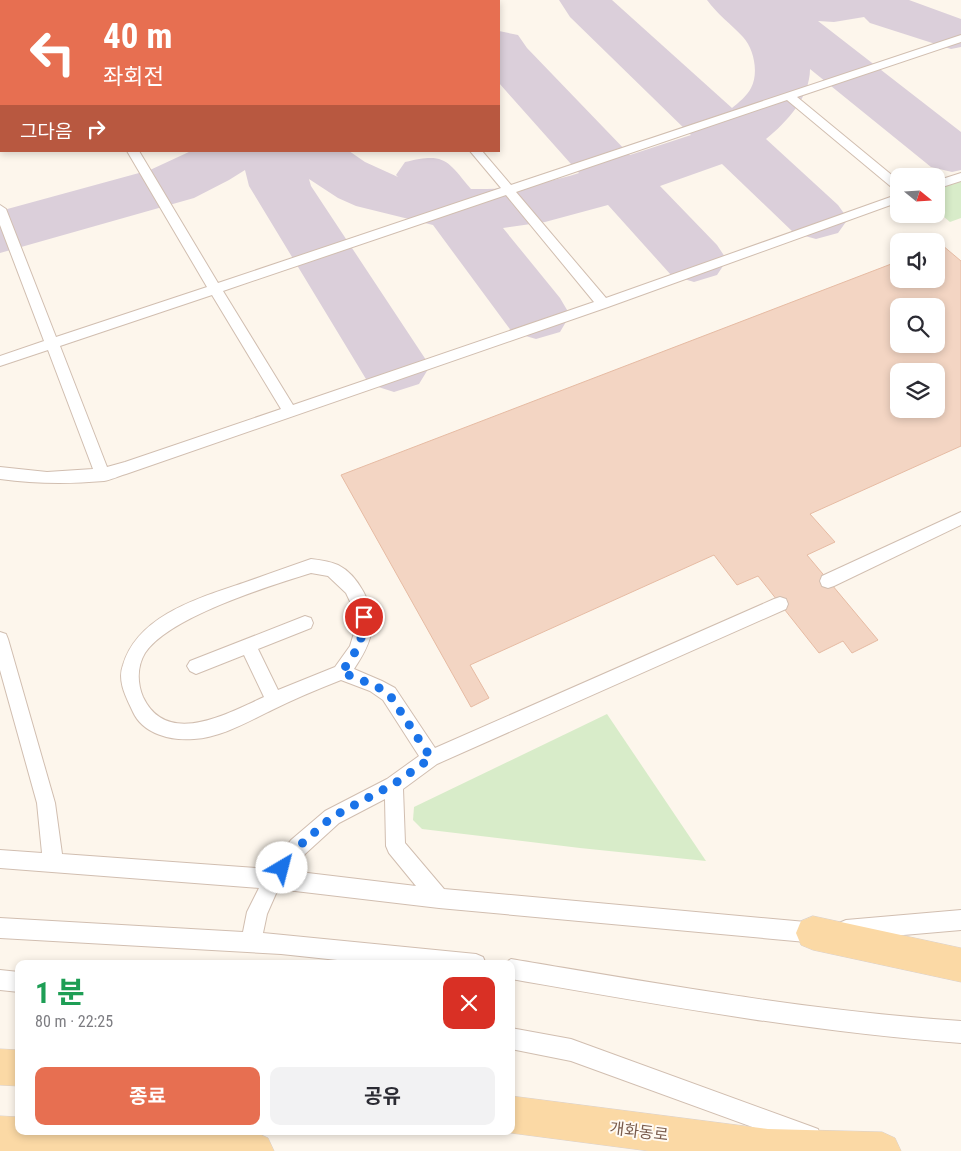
<!DOCTYPE html>
<html lang="ko">
<meta charset="utf-8">
<style>
:root{--surface:#fff;--page:#f2f2f3;--text:#2b2b33;--muted:#7c7c81;--accent:#e76f51}
body{margin:0;font-family:"Roboto Condensed","Noto Sans KR",sans-serif;background:var(--page);color:var(--text);height:100vh;display:flex;flex-direction:column;font-size:19px;white-space:nowrap}
*{box-sizing:border-box;margin:0}
p{font-size:16px;color:var(--muted)}
.icon{flex:none;width:28px;height:28px;fill:none;stroke:currentColor;stroke-width:2;stroke-linecap:round;stroke-linejoin:round}
.map{position:relative;flex:1;overflow:hidden}
.sheet{position:absolute;left:15px;top:960px;width:500px;height:175px;display:flex;flex-direction:column;background:var(--surface);border-radius:10px;box-shadow:0 2px 8px #0003}
.sheet>*{flex:none}
.hud{position:absolute;left:0px;top:0px;width:500px;height:152px;box-shadow:0 2px 8px #0003;background:#e76f51;color:#fff;overflow:hidden}
.needle{width:32px;rotate:108deg}
.controls{position:absolute;left:890px;top:168px;display:grid;gap:10px}
.controls a{display:grid;place-items:center;width:55px;height:55px;border-radius:10px;background:var(--surface);box-shadow:0 2px 8px #0003;font-size:25px}
.pin{position:absolute;display:grid;place-items:center;width:42px;height:42px;color:#fff;margin:-21px;border:2px solid #fff;border-radius:50%;box-shadow:0 1px 5px #0007}
.me{position:absolute;width:55px;margin:-28px;rotate:37deg;stroke-linejoin:round;filter:drop-shadow(0 0 4px #0008)}
.turn{display:flex;align-items:center;gap:18px;height:105px;padding:0 20px;font-size:22px}
.turn .icon{width:65px;height:65px;stroke-width:2.5}
.turn b{display:block;font-size:35px;line-height:42px}
.then{display:flex;align-items:center;height:48px;padding:0 20px;background:#0003;gap:10px;font-size:19px}
.round{display:grid;place-items:center;flex:none;width:52px;height:52px;border-radius:10px;background:var(--page)}
.head{display:flex;align-items:center;justify-content:space-between;height:85px;padding:0 20px}
h1{font-size:30px;font-weight:700;line-height:38px;color:#1e9e55}
.action{display:flex;gap:10px;margin-top:auto;padding:10px 20px}
.action a{flex:1;height:58px;border-radius:10px;background:var(--accent);color:#fff;font-size:20px;font-weight:700;line-height:58px;text-align:center}
.action a+a{background:var(--page);color:var(--text)}
.map>svg:first-child{display:block}
.green{fill:#d8ecc9}
.lines{fill:none;stroke-linecap:round;stroke-linejoin:round}
.taxiway{fill:#dbcfda;fill-rule:evenodd}
.building{fill:#f3d5c3;stroke:#e6bba3;fill-rule:evenodd}
.service-casing{stroke:#d1beb0;stroke-width:2}
.primary-casing{stroke:#dad1cd;stroke-width:1}
.service{fill:#fff;fill-rule:evenodd}
.primary{fill:#fbd9a5;fill-rule:evenodd}
.route{stroke:#1a73e8;stroke-width:9;stroke-dasharray:0 16.2}
.labels{text-anchor:middle;stroke-width:4;stroke-linejoin:round;paint-order:stroke}
.near-street-label{font-size:16px;fill:#7a5c4d;stroke:#fffaf3}
</style>
<div class="map">
<svg width="961" height="1151" viewBox="0 0 961 1151">
<rect width="100%" height="100%" fill="#fdf6ec"/>
<g class="green">
<polygon points="961,180 961,218 950,222 936,210 936,189"/>
<polygon points="607,714 706,861 580,848 422,829 413,820 414,807"/>
</g>
<g class="lines">
<g class="taxiway">
<polygon points="190,0 243,0 244,1 191,1"/>
<path d="M559 0H612L732 108C738 103 747 96 751 88 759 73 754 49 743 37 731 24 717 14 707 0H909L961 19V47L951 49 870 23 864 17 834 22 818 21 961 132V170L952 172 931 167 810 69C810 97 787 122 766 139L838 205 848 219 838 233 816 239 794 233 722 164 660 186 717 245 727 260 717 275 694 282 671 275 608 205 545 222 503 228 560 298 570 315 560 332 536 339 512 332 433 225 356 206 338 198 309 179 311 186 430 366 419 384 394 392 369 384 249 186 245 170 229 180 194 198 0 253V211L150 170 191 151H349L365 162 398 177 396 175 405 162C445 152 447 160 471 189 508 190 544 184 579 173L499 83V31L518 35 527 48 630 155 691 135 570 17Z"/>
<polygon points="0,68 1,68 0,103"/>
</g>
</g>
<path class="building" d="M942 245 961 261V446L810 514 835 542 807 555 878 640 852 653 843 641 819 653 758 576 737 585 714 555 470 665 489 698 471 707 341 475 899 261V279H936V247ZM899 306H936V344H899ZM899 371H936V409H899Z"/>
<g class="lines">
<defs>
<g id="service">
<polygon points="47,0 57,0 58,1 48,1"/>
<polygon points="345,0 355,0 356,1 346,1"/>
<path d="M961 35V42L797 97 899 181V191L895 190 787 100 516 192 606 298 899 194V202L608 307 126 474C119 476 111 480 104 481 70 484 35 484 0 479V467L47 472 93 469 48 350 0 366V356L44 341 0 225V205L6 209 56 337 207 287 127 151H139L218 283 501 188 470 151H482L511 185ZM506 195 594 302 293 405 223 291ZM212 295 281 409 125 462 107 467 60 346Z"/>
<polygon points="961,173 961,181 936,189 936,181"/>
<polygon points="961,512 961,525 834,586 828,588 822,586 820,581 822,576"/>
<path d="M311 559C320 560 329 561 338 565 358 575 374 605 372 627 371 642 362 657 354 669L382 681 395 688 435 748 774 599 780 597 786 599 788 604 786 609 437 764 403 789 405 843 444 889 817 923 824 926 827 933 824 940 817 943 439 908 278 889 267 914 263 933 476 954 483 957 486 964H375L281 954 0 938V918L243 932 247 912 259 888 0 868V850L42 853 37 803 0 670V632L6 634 8 639 55 803 62 854 269 869 291 840 325 811 387 779 419 756 383 700 370 691 341 680C318 689 294 699 272 710 247 722 222 737 194 739 171 741 143 734 133 712 126 697 117 681 123 665 138 615 199 598 243 583 266 575 288 567 311 559ZM311 573 328 576 346 593 355 612 354 633 350 646 335 667 278 690 258 649 311 628 313 623 311 618 305 616 190 661 187 666 190 671 196 674 244 655 264 697C228 713 167 748 143 697 137 683 137 666 145 653 169 617 269 586 311 573ZM385 799 386 846 389 853 416 886 291 871 305 854 339 823Z"/>
<polygon points="961,910 961,930 846,940 839,937 836,930 839,923 846,920"/>
<path d="M511 959C661 984 809 1011 961 1021V1043C809 1032 661 1005 511 979V964H503Z"/>
<polygon points="0,970 19,972 19,992 0,990"/>
<polygon points="511,1028 571,1039 810,1126 818,1129 821,1137 818,1145 810,1148 571,1061 511,1049"/>
</g>
<g id="primary">
<polygon points="813,916 961,948 961,982 813,950 801,945 796,933 801,921"/>
<polygon points="0,1049 19,1050 19,1086 0,1085"/>
<polygon points="511,1096 768,1129 882,1132 895,1138 901,1151 649,1151 511,1133 508,1131 511,1131"/>
<polygon points="0,1116 19,1117 19,1131 255,1132 268,1138 274,1151 0,1151"/>
</g>
</defs>
<use href="#service" class="service-casing"/>
<use href="#primary" class="primary-casing"/>
<use href="#service" class="service"/>
<use href="#primary" class="primary"/>
</g>
<g class="lines">
<path class="route" d="M282 868 298 847 332 817 394 784 431 758 389 694 376 686 341 672C354 657 365 637 364 617"/>
</g>
<g class="labels">
<g class="near-street-label">
<text transform="translate(639 1131) rotate(7)" y="6">개화동로</text>
</g>
</g>
</svg>
<div class="controls">
<a><svg class="needle" viewBox="-14 -14 28 28"><path d="M0-13l5 13h-10z" fill="#e53935"/><path d="M0 13l5-13h-10z" fill="#7c7c81"/></svg></a>
<a><svg class="icon" aria-label="sound" viewBox="0 0 24 24"><path d="M4 9h4l5-4v14l-5-4H4zM17 9q2 3 0 6"/></svg></a>
<a><svg class="icon" aria-label="search" viewBox="0 0 24 24"><circle cx="10" cy="10" r="6"/><path d="M15 15l6 6"/></svg></a>
<a><svg class="icon" aria-label="layers" viewBox="0 0 24 24"><path d="M12 4l9 5-9 5-9-5zM3 14l9 5 9-5"/></svg></a>
</div>
<div class="pin" style="left:364px;top:617px;background:#d93025"><svg class="icon" aria-label="arrive" viewBox="0 0 24 24"><path d="M6 21V4h12l-3 4 3 4H6"/></svg></div>
<svg class="me" style="left:282px;top:868px" viewBox="-20 -20 40 40"><circle r="19" fill="#fff"/><path d="M0-13L10 11 0 6-10 11z" fill="#1a73e8"/></svg>
<div class="hud">
<div class="turn"><svg class="icon" aria-label="left" viewBox="0 0 24 24"><path d="M17 20v-9H6M10 6l-5 5 5 5"/></svg><div><b>40 m</b>좌회전</div></div>
<div class="then">그다음<svg class="icon" aria-label="right" viewBox="0 0 24 24"><path d="M7 20v-9h11M14 6l5 5-5 5"/></svg></div>
</div>
<section class="sheet">
<div class="head"><div><h1>1 분</h1><p>80 m · 22:25</p></div><a class="round" style="background:#d93025;color:#fff"><svg class="icon" aria-label="close" viewBox="0 0 24 24"><path d="M6 6l12 12M18 6L6 18"/></svg></a></div>
<div class="action"><a>종료</a><a>공유</a></div>
</section>
</div>
